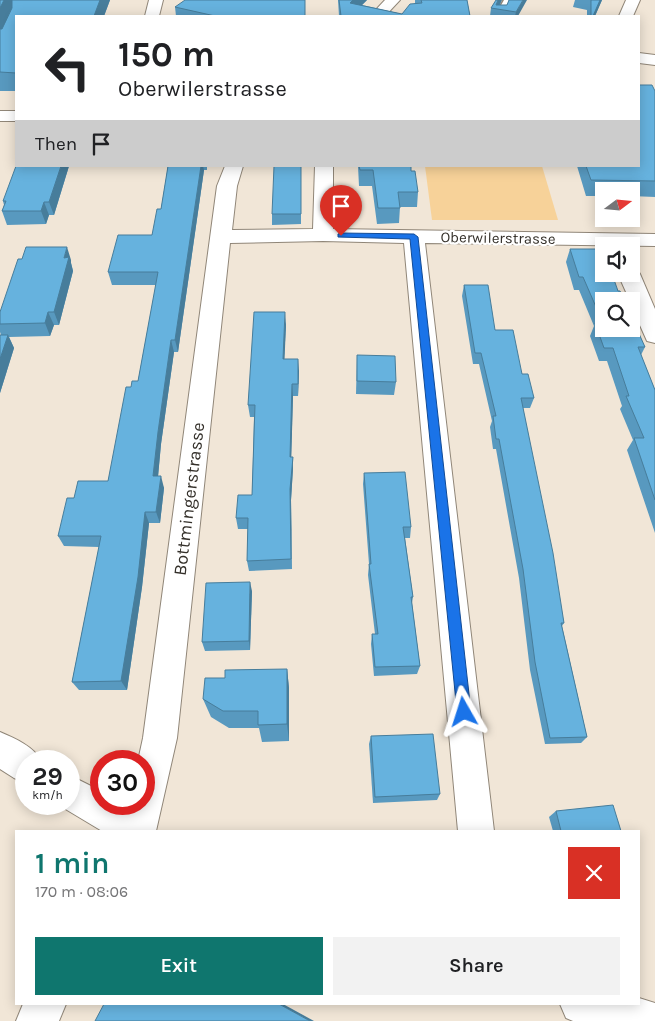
<!DOCTYPE html>
<meta charset="utf-8">
<style>
:root{--surface:#fff;--page:#f2f2f2;--text:#202124;--muted:#757577;--accent:#0f766e}
body{margin:0;font-family:Karla,sans-serif;background:var(--page);color:var(--text);height:100vh;display:flex;flex-direction:column;font-size:19px;white-space:nowrap}
*{box-sizing:border-box;margin:0}
p{font-size:16px;color:var(--muted)}
.icon{flex:none;width:28px;height:28px;fill:none;stroke:currentColor;stroke-width:2;stroke-linecap:round;stroke-linejoin:round}
.map{position:relative;flex:1;overflow:hidden}
.panel{position:absolute;left:15px;top:830px;width:625px;height:175px;display:flex;flex-direction:column;background:var(--surface);border-radius:0px;box-shadow:0 2px 12px #0003}
.panel>*{flex:none}
.banner{position:absolute;left:15px;top:15px;width:625px;height:152px;border-radius:0px;box-shadow:0 2px 12px #0003;background:#fff;color:var(--text);overflow:hidden}
.needle{width:32px;rotate:74deg}
.tools{position:absolute;left:595px;top:182px;display:grid;gap:10px}
.tools a{display:grid;place-items:center;width:45px;height:45px;border-radius:0px;background:var(--surface);box-shadow:0 2px 12px #0003;font-size:25px}
.speed{position:absolute;left:15px;top:750px;display:flex;gap:10px;font-size:25px;font-weight:700;text-align:center}
.speed>*{display:grid;place-content:center;width:65px;height:65px;border-radius:50%;background:var(--surface);box-shadow:0 2px 12px #0003;line-height:1}
.speed small{font-size:12px;font-weight:400}
.speed .limit{border:8px solid #d22;background:#fff;color:#111}
.pin{position:absolute;display:grid;place-items:center;width:42px;height:42px;color:#fff;margin:-51px -21px;border-radius:50% 50% 50% 0;rotate:-45deg;box-shadow:0 0 5px #0007}
.pin .icon{rotate:45deg}
.me{position:absolute;width:55px;margin:-28px;rotate:354deg;stroke-linejoin:round;filter:drop-shadow(0 0 4px #0008)}
.turn{display:flex;align-items:center;gap:18px;height:105px;padding:0 20px;font-size:22px}
.turn .icon{width:65px;height:65px;stroke-width:2.5}
.turn b{display:block;font-size:35px;line-height:42px}
.then{display:flex;align-items:center;height:48px;padding:0 20px;background:#0003;gap:10px;font-size:19px}
.round{display:grid;place-items:center;flex:none;width:52px;height:52px;border-radius:0px;background:var(--page)}
.headline{display:flex;align-items:center;justify-content:space-between;height:85px;padding:0 20px}
h1{font-size:30px;font-weight:600;line-height:38px;color:var(--accent)}
.button{display:flex;gap:10px;margin-top:auto;padding:10px 20px}
.button a{flex:1;height:58px;border-radius:0px;background:var(--accent);color:#fff;font-size:20px;font-weight:600;line-height:58px;text-align:center}
.button a+a{background:var(--page);color:var(--text)}
.map>svg:first-child{display:block}
.green{fill:#f7d299}
.lines{fill:none;stroke-linecap:round;stroke-linejoin:round}
.lane-casing{stroke:#908678;stroke-width:3}
.street-casing{stroke:#908678;stroke-width:2}
.secondary-casing{stroke:#908678;stroke-width:2}
.lane{fill:#fff;fill-rule:evenodd}
.street{fill:#fff;fill-rule:evenodd}
.secondary{fill:#fff;fill-rule:evenodd}
.wall{fill:#5899bf}
.shaded-wall{fill:#477d9b}
.building{fill:#66b2de;stroke:#477d9b}
.route{fill:#1a73e8;stroke:#114b97}
.labels{text-anchor:middle;stroke-width:4.5;stroke-linejoin:round;paint-order:stroke}
.far-street-label{font-size:15px;fill:#34302a;stroke:#fff}
.street-label{font-size:18px;fill:#34302a;stroke:#fff}
</style>
<div class="map">
<svg width="655" height="1021" viewBox="0 0 655 1021">
<rect width="100%" height="100%" fill="#f1e6d7"/>
<polygon class="green" points="425,166 542,166 558,220 432,220"/>
<g class="lines">
<defs>
<polygon id="lane" points="504,0 512,0 503,16 495,16"/>
<g id="street">
<polygon points="149,0 163,0 159,16 145,16"/>
<polygon points="385,0 400,0 385,16 370,16"/>
<polygon points="626,0 640,0 633,16 619,16"/>
<polygon points="639,53 655,55 655,65 639,63"/>
<rect x="0" y="111" width="16" height="10"/>
<polygon points="225,166 243,166 237,186 232,230 313,229 315,166 333,166 333,229 655,234 655,246 425,243 494,831 458,831 404,243 323,241 230,243 177,738 156,831 120,831 127,804 144,804 144,761 138,761 143,738 217,186"/>
<polygon points="631,268 637,269 640,274 655,309 655,343 647,341 631,305 631,301 630,301 618,274 631,274"/>
<polygon points="23,1004 66,1004 59,1021 16,1021"/>
</g>
<g id="secondary">
<path d="M0 732C14 738 35 747 41 761H26V783L14 778 0 769Z"/>
<polygon points="69,775 101,791 101,804 123,804 148,818 153,831 102,831 57,804 69,804"/>
<polygon points="639,998 655,1003 655,1021 573,1021 566,1018 560,1004 639,1004"/>
</g>
</defs>
<use href="#lane" class="lane-casing"/>
<use href="#street" class="street-casing"/>
<use href="#secondary" class="secondary-casing"/>
<use href="#lane" class="lane"/>
<use href="#street" class="street"/>
<use href="#secondary" class="secondary"/>
</g>
<g class="wall">
<polygon points="0,0 110,0 104,16 16,16 16,91 0,91"/>
<polygon points="338,0 367,0 362,5 402,14 415,3 415,0 467,0 470,16 339,16"/>
<polygon points="509,0 518,16 490,16 491,8 500,5 507,5"/>
<polygon points="575,0 602,0 595,16 587,16 587,10 573,7"/>
<polygon points="175,7 306,16 176,16"/>
<polygon points="655,91 655,197 631,196 631,191 604,191 604,196 586,196 577,166 639,166"/>
<polygon points="69,166 54,215 49,215 46,224 7,225 2,211 4,205 3,201"/>
<polygon points="168,166 207,166 207,170 204,170 178,352 174,352 161,444 158,476 164,488 160,523 149,523 142,587 127,690 79,690 72,682 99,547 64,546 58,536 74,498 108,481 131,387 138,381 156,285 112,285 108,272 152,235 161,209"/>
<polygon points="301,166 301,224 272,225 272,214"/>
<polygon points="358,166 411,166 411,171 418,192 417,207 400,207 399,223 377,224 372,186 359,186"/>
<polygon points="570,249 618,291 645,347 641,355 655,390 655,533 627,450 633,440 620,409 622,406 607,361 599,361 590,336 594,326 579,290 574,290 566,262"/>
<polygon points="71,260 71,263 73,271 59,325 54,325 50,336 9,337 14,348 0,393 0,335 1,335 0,332 0,312"/>
<polygon points="464,285 495,330 522,374 534,398 530,408 523,408 564,623 562,626 587,737 581,743 545,744 530,670 519,578 496,449 493,449 490,427 492,421 479,364 473,364 462,296"/>
<polygon points="286,325 284,359 299,371 298,396 293,396 291,457 293,457 293,468 291,500 292,569 249,571 247,561 248,529 238,529 236,518 252,495 254,417 250,417 248,405"/>
<polygon points="357,355 396,382 394,395 356,394"/>
<polygon points="364,473 411,527 410,538 405,538 413,597 412,603 420,666 417,674 374,676 371,644 372,634 375,634 368,575 369,564 363,484"/>
<polygon points="252,591 250,650 205,651 202,642"/>
<polygon points="287,669 289,688 289,741 262,742 259,728 229,728 211,717 203,699 225,678"/>
<polygon points="371,736 440,794 437,800 373,803 369,744"/>
<polygon points="556,811 621,831 553,831 549,817"/>
</g>
<g class="shaded-wall">
<polygon points="4,0 20,0 0,37 0,8"/>
<polygon points="100,0 110,0 104,16 94,16"/>
<polygon points="353,0 367,0 351,16 350,3"/>
<polygon points="498,0 502,0 498,9 496,5"/>
<polygon points="523,0 527,0 518,16 515,16 516,12"/>
<polygon points="600,0 602,0 595,16 593,16"/>
<polygon points="61,166 69,166 54,215 49,202"/>
<polygon points="201,166 203,166 204,170 178,352 175,340"/>
<polygon points="44,202 49,215 46,224 41,211"/>
<polygon points="67,247 71,260 71,263 73,271 59,325 54,312 64,258"/>
<polygon points="48,312 54,325 50,336 45,323"/>
<polygon points="285,312 286,325 284,371 283,359"/>
<polygon points="8,335 14,348 0,393 0,359"/>
<polygon points="171,340 174,352 161,444 157,488 153,476 158,432"/>
<polygon points="298,359 299,371 298,396"/>
<polygon points="292,384 293,396 291,468 290,457"/>
<polygon points="293,457 293,468 291,500 292,569 290,489"/>
<polygon points="161,476 164,488 160,523 156,512"/>
<polygon points="145,512 149,523 142,587 127,690 121,681"/>
<polygon points="250,582 252,591 250,650 249,641"/>
<polygon points="287,669 289,688 289,741 287,724"/>
<polygon points="279,1004 283,1004 314,1021 310,1021"/>
</g>
<g class="building">
<polygon points="0,0 4,0 0,8"/>
<polygon points="12,0 100,0 94,16 16,16 16,73 0,72 0,29 2,29 12,8"/>
<polygon points="185,0 305,0 305,16 215,16 175,7"/>
<polygon points="339,0 353,0 350,3 402,14 410,4 422,3 421,0 467,0 470,16 341,16"/>
<polygon points="496,0 498,0 496,5 507,5 509,0 523,0 516,12 491,8"/>
<polygon points="591,0 600,0 593,16 591,16"/>
<polygon points="639,85 652,85 655,91 655,181 591,180 586,166 639,166"/>
<polygon points="16,166 61,166 49,202 44,202 41,211 2,211 6,201 3,201"/>
<polygon points="168,166 201,166 175,340 171,340 158,432 153,476 161,476 156,512 145,512 138,577 121,681 72,682 101,536 58,536 67,498 74,498 78,481 108,481 126,387 131,387 132,381 138,381 158,272 108,272 118,235 152,235 157,209 161,209"/>
<polygon points="274,166 301,166 301,214 272,214"/>
<polygon points="359,166 411,166 411,171 415,171 418,192 398,192 400,208 378,208 373,170 360,170"/>
<polygon points="26,247 67,247 64,258 69,257 54,312 48,312 45,323 0,324 0,312 18,259 22,259"/>
<polygon points="570,249 603,249 604,252 604,274 612,274 618,291 620,291 625,301 604,301 604,329 631,329 631,316 645,347 638,347 655,390 655,500 634,438 644,438 626,396 629,396 613,348 604,348 595,323 603,323 583,277 579,277"/>
<polygon points="464,285 488,285 495,330 513,330 522,374 528,374 534,398 521,398 553,553 564,623 561,623 587,737 550,738 535,662 523,569 499,439 496,439 493,416 496,416 481,353 475,353"/>
<polygon points="254,312 285,312 283,359 298,359 298,384 292,384 290,457 293,457 290,489 291,559 247,561 248,518 236,518 238,495 252,495 255,405 248,405"/>
<polygon points="0,335 8,335 0,359"/>
<polygon points="357,355 395,356 396,382 357,381"/>
<polygon points="405,472 411,527 403,527 413,597 411,597 420,666 375,667 372,634 378,634 369,564 371,564 364,473"/>
<polygon points="250,582 249,641 202,642 206,583"/>
<polygon points="287,669 287,724 258,725 258,711 223,711 203,699 205,678 225,678 225,670"/>
<polygon points="433,734 440,794 375,797 371,736"/>
<polygon points="613,805 621,831 561,831 556,811"/>
<polygon points="104,1004 279,1004 310,1021 95,1021"/>
</g>
<polygon class="route" points="341,233 414,234 418,237 471,712 469,717 464,719 459,717 457,712 410,239 338,237 338,234"/>
<g class="labels">
<g class="far-street-label">
<text transform="translate(498 238) rotate(1)" y="5">Oberwilerstrasse</text>
</g>
<g class="street-label">
<text transform="translate(189 499) rotate(-83)" y="6">Bottmingerstrasse</text>
</g>
</g>
</svg>
<div class="tools">
<a><svg class="needle" viewBox="-14 -14 28 28"><path d="M0-13l5 13h-10z" fill="#e53935"/><path d="M0 13l5-13h-10z" fill="#757577"/></svg></a>
<a><svg class="icon" aria-label="sound" viewBox="0 0 24 24"><path d="M4 9h4l5-4v14l-5-4H4zM17 9q2 3 0 6"/></svg></a>
<a><svg class="icon" aria-label="search" viewBox="0 0 24 24"><circle cx="10" cy="10" r="6"/><path d="M15 15l6 6"/></svg></a>
</div>
<div class="speed"><div>29<small>km/h</small></div><div class="limit">30</div></div>
<div class="pin" style="left:341px;top:236px;background:#d93025"><svg class="icon" aria-label="arrive" viewBox="0 0 24 24"><path d="M6 21V4h12l-3 4 3 4H6"/></svg></div>
<svg class="me" style="left:464px;top:712px" viewBox="-20 -20 40 40"><path d="M0-17L14 15 0 8-14 15z" fill="#1a73e8" stroke="#fff" stroke-width="4"/></svg>
<div class="banner">
<div class="turn"><svg class="icon" aria-label="left" viewBox="0 0 24 24"><path d="M17 20v-9H6M10 6l-5 5 5 5"/></svg><div><b>150 m</b>Oberwilerstrasse</div></div>
<div class="then">Then<svg class="icon" aria-label="arrive" viewBox="0 0 24 24"><path d="M6 21V4h12l-3 4 3 4H6"/></svg></div>
</div>
<section class="panel">
<div class="headline"><div><h1>1 min</h1><p>170 m · 08:06</p></div><a class="round" style="background:#d93025;color:#fff"><svg class="icon" aria-label="close" viewBox="0 0 24 24"><path d="M6 6l12 12M18 6L6 18"/></svg></a></div>
<div class="button"><a>Exit</a><a>Share</a></div>
</section>
</div>
